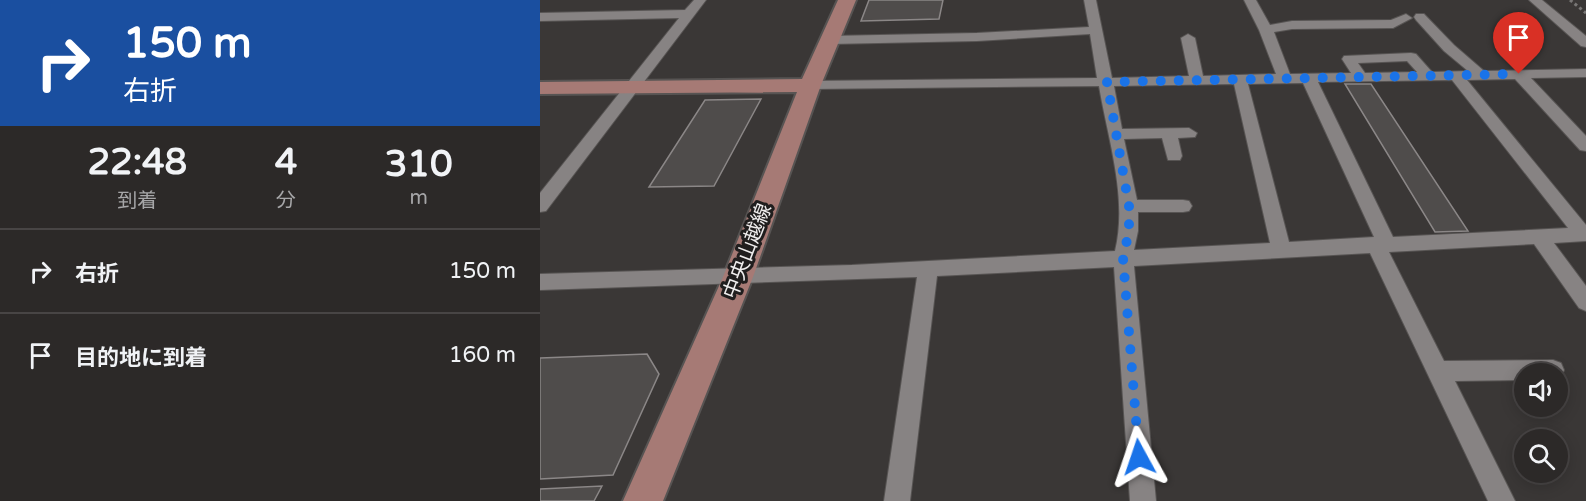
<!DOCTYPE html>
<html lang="ja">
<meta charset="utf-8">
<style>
:root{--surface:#2c2928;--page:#343130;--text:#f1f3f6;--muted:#a6a6a8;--line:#484545}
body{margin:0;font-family:"Varela Round","Noto Sans JP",sans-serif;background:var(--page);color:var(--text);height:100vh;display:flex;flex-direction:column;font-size:22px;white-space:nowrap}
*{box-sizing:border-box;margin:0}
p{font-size:20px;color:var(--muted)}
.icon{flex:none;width:33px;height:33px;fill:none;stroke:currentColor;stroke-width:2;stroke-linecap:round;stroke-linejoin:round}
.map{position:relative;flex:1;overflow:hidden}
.details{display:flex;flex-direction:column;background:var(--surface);width:540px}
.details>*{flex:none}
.guide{background:#1a4fa0;color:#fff;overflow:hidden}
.fabs{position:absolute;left:974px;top:363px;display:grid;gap:12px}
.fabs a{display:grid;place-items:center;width:54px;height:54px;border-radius:50%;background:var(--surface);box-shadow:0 3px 15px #0003,0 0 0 2px var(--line);font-size:30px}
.pin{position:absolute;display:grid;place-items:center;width:51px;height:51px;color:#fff;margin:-62px -26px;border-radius:50% 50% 50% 0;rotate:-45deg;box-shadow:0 0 6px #0007}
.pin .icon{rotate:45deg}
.me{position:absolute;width:66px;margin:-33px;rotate:355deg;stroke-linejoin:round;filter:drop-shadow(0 0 4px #0008)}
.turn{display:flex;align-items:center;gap:21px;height:126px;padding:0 24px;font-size:27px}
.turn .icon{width:78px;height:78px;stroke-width:2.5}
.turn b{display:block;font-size:42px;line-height:51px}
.eta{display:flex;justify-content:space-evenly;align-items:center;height:102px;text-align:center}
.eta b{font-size:36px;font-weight:800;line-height:42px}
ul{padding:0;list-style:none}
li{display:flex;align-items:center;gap:18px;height:84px;padding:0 24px;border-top:2px solid var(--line)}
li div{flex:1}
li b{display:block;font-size:22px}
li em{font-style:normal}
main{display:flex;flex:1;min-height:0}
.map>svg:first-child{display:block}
.building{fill:#4f4c4b;stroke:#8b8787;stroke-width:1.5}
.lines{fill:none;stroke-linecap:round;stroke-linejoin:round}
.street-casing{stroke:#575453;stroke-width:2}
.secondary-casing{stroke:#575453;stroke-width:4}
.path{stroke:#797776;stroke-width:3;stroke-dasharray:3 3;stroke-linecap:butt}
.street{fill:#878383;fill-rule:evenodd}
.secondary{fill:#a67a75;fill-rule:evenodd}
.route{stroke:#1a73e8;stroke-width:10;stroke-dasharray:0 18}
.labels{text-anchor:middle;stroke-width:6;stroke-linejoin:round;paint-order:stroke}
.street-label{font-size:20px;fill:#f0eeee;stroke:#201e1e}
</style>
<main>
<section class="details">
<div class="guide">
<div class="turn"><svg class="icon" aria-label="right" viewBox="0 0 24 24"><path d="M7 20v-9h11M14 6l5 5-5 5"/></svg><div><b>150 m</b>右折</div></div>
</div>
<div class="eta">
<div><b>22:48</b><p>到着</p></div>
<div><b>4</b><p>分</p></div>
<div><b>310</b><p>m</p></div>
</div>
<ul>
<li><svg class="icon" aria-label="right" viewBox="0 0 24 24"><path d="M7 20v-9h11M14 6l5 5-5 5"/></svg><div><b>右折</b></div><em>150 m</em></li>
<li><svg class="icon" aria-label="arrive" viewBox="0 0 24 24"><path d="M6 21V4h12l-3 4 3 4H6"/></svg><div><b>目的地に到着</b></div><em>160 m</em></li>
</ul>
</section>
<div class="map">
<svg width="1046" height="501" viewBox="0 0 1046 501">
<rect width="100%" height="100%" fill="#3a3736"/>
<g class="building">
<polygon points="329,0 403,0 399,19 321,21"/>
<polygon points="805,84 831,84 928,231 895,232"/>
<polygon points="221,99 174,186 109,187 165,100"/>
<polygon points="107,354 119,374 73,475 0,479 0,358"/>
<polygon points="62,486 54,501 0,501 0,489"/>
</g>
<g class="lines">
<defs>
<g id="street">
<polygon points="154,0 166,0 6,211 0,212 0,193 139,18 0,21 0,13 145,10"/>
<path d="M544 0H556L572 78 649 76 641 38 648 34 655 38 663 76 736 74 719 30 704 0H716L730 25 752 21 851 20 866 14 872 18 853 28 752 29 734 32 750 74 811 73 802 59 804 56 871 53 876 54 892 72 928 71 904 51 876 20 874 17 876 14H884L914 45 944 71 1046 69V77L991 78 1046 136V151L1040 150 975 79 927 80 1046 225V241L1014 243 1046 286V311L1039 308 994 244 849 252 904 361 1013 360 1021 363 1024 370 1021 377 1017 379V374H984V380L915 381 975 501H948L830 253 594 266 616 501H590L574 267 397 276 370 501H344L377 277 0 290V274L312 265 575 251C588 198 568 140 559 86L270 89 263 85 270 81 557 78 550 34 437 41 290 44 283 40 290 36 437 33 549 27ZM867 61 877 72 825 73 818 63ZM912 80 1028 228 853 237 778 82ZM763 83 834 237 749 242 708 84ZM694 84 730 243 594 250 598 231V212H643L649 211 652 206 649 201 643 200H597L584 139 622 138 628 160H640L642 156 638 138 655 137 657 133 649 128 582 129 574 86Z"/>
<polygon points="989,0 1002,0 1046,36 1046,47 1041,46"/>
</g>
<polygon id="secondary" points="298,0 316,0 281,85 213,277 123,501 83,501 183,277 257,92 0,94 0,82 262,79"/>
</defs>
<use href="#street" class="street-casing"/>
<use href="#secondary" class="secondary-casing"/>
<polyline class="path" points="1030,0 1046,13"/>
<use href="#street" class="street"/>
<use href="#secondary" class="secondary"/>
</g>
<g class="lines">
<polyline class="route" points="599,457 583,258 589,231 589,206 567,82 979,74"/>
</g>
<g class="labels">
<g class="street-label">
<text transform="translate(207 251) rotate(-69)" y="7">中央山越線</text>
</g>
</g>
</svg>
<div class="fabs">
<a><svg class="icon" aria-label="sound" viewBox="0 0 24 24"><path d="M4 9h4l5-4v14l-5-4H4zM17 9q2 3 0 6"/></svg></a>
<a><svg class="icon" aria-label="search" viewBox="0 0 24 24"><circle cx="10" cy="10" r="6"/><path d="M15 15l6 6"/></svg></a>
</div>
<div class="pin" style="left:979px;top:74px;background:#d93025"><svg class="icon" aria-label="arrive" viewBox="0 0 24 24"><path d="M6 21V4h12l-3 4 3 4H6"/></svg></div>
<svg class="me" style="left:599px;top:457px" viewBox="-20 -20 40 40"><path d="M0-17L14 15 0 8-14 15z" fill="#1a73e8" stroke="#fff" stroke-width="4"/></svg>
</div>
</main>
